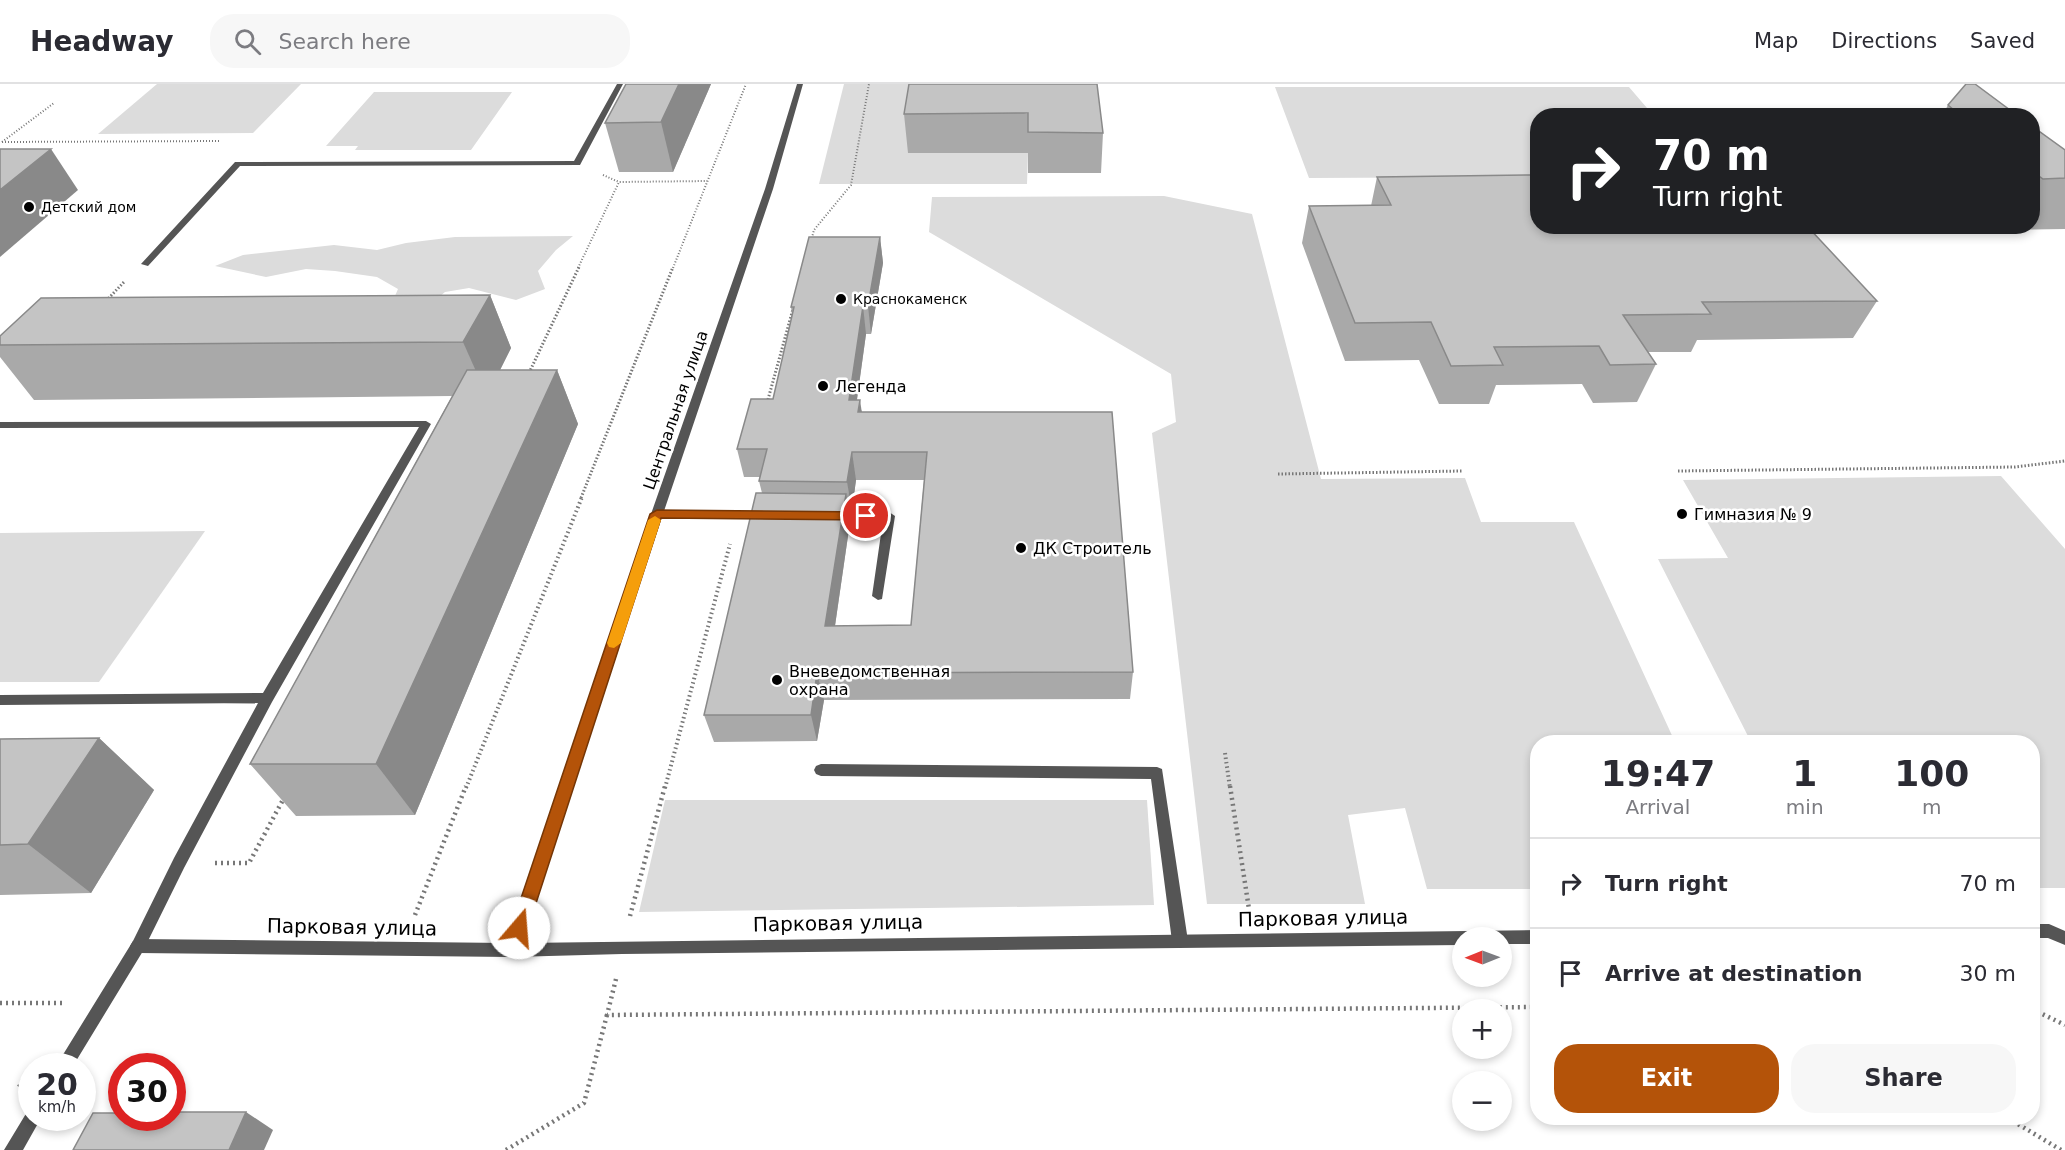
<!DOCTYPE html>
<meta charset="utf-8">
<style>
:root{--surface:#fff;--page:#f7f7f7;--text:#2b2b33;--muted:#7c7c81;--line:#e1e1e2;--accent:#b45309}
body{margin:0;font-family:"DejaVu Sans",sans-serif;background:var(--page);color:var(--text);height:100vh;display:flex;flex-direction:column;font-size:22px;white-space:nowrap}
*{box-sizing:border-box;margin:0}
p{font-size:20px;color:var(--muted)}
.icon{flex:none;width:33px;height:33px;fill:none;stroke:currentColor;stroke-width:2;stroke-linecap:round;stroke-linejoin:round}
.map{position:relative;flex:1;overflow:hidden}
.drawer{position:absolute;left:1530px;top:651px;width:510px;height:390px;display:flex;flex-direction:column;background:var(--surface);border-radius:24px;box-shadow:0 3px 9px #0003}
.drawer>*{flex:none}
.banner{position:absolute;left:1530px;top:24px;width:510px;height:126px;border-radius:24px;box-shadow:0 3px 9px #0003;background:#202124;color:#fff;overflow:hidden}
.needle{width:39px;rotate:269deg}
.buttons{position:absolute;left:1452px;top:843px;display:grid;gap:12px}
.buttons a{display:grid;place-items:center;width:60px;height:60px;border-radius:50%;background:var(--surface);box-shadow:0 3px 9px #0003;font-size:30px}
.speed{position:absolute;left:18px;top:969px;display:flex;gap:12px;font-size:30px;font-weight:700;text-align:center}
.speed>*{display:grid;place-content:center;width:78px;height:78px;border-radius:50%;background:var(--surface);box-shadow:0 3px 9px #0003;line-height:1}
.speed small{font-size:15px;font-weight:400}
.speed .limit{border:9px solid #d22;background:#fff;color:#111}
.pin{position:absolute;display:grid;place-items:center;width:51px;height:51px;color:#fff;margin:-26px;border:3px solid #fff;border-radius:50%;box-shadow:0 2px 6px #0007}
.me{position:absolute;width:66px;margin:-33px;rotate:18deg;stroke-linejoin:round;filter:drop-shadow(0 0 4px #0008)}
.turn{display:flex;align-items:center;gap:21px;height:126px;padding:0 24px;font-size:27px}
.turn .icon{width:78px;height:78px;stroke-width:2.5}
.turn b{display:block;font-size:42px;line-height:51px}
.eta{display:flex;justify-content:space-evenly;align-items:center;height:102px;text-align:center}
.eta b{font-size:36px;font-weight:600;line-height:42px}
.button{display:flex;gap:12px;margin-top:auto;padding:12px 24px}
.button a{flex:1;height:69px;border-radius:24px;background:var(--accent);color:#fff;font-size:24px;font-weight:600;line-height:69px;text-align:center}
.button a+a{background:var(--page);color:var(--text)}
ul{padding:0;list-style:none}
li{display:flex;align-items:center;gap:18px;height:90px;padding:0 24px;border-top:2px solid var(--line)}
li div{flex:1}
li b{display:block;font-size:22px}
li em{font-style:normal}
header{display:flex;align-items:center;gap:36px;box-sizing:border-box;height:84px;padding:0 30px;background:var(--surface);border-bottom:2px solid var(--line)}
header strong{font-size:28px}
nav{display:flex;gap:33px;margin-inline-start:auto;font-size:21px}
.search{width:420px;height:54px;background:var(--page);display:flex;align-items:center;gap:15px;box-sizing:border-box;padding:0 21px;border-radius:24px;color:var(--muted);font-size:22px}
.map>svg:first-child{display:block}
.green{fill:#dcdcdc}
.lines{fill:none;stroke-linecap:round;stroke-linejoin:round}
.path-far3{stroke:#777;stroke-width:2;stroke-dasharray:1 2;stroke-linecap:butt}
.path-far2{stroke:#777;stroke-width:3;stroke-dasharray:1.5 2;stroke-linecap:butt}
.path-far1{stroke:#777;stroke-width:4;stroke-dasharray:1.5 3;stroke-linecap:butt}
.path{stroke:#777;stroke-width:4.5;stroke-dasharray:2 4;stroke-linecap:butt}
.lane{fill:#555;fill-rule:evenodd}
.street{fill:#555;fill-rule:evenodd}
.wall{fill:#a9a9a9;fill-rule:evenodd}
.shaded-wall{fill:#898989}
.building{fill:#c4c4c4;stroke:#898989;stroke-width:1.5}
.route{fill:#b45309;stroke:#753606;stroke-width:1.5}
.slow{fill:#f59e0b}
.poi-dot{fill:#000;stroke:#fff;stroke-width:2}
.labels{text-anchor:middle;stroke-width:5;stroke-linejoin:round;paint-order:stroke}
.far-poi-label{font-size:14px;fill:#000;stroke:#fff;text-anchor:start}
.poi-label{font-size:16px;fill:#000;stroke:#fff;text-anchor:start}
.street-label{font-size:16px;fill:#000;stroke:#fff}
.near-street-label{font-size:20px;fill:#000;stroke:#fff}
</style>
<header>
<strong>Headway</strong>
<div class="search"><svg class="icon" aria-label="search" viewBox="0 0 24 24"><circle cx="10" cy="10" r="6"/><path d="M15 15l6 6"/></svg>Search here</div>
<nav><a>Map</a><a>Directions</a><a>Saved</a></nav>
</header>
<div class="map">
<svg width="2065" height="1066" viewBox="0 0 2065 1066">
<rect width="100%" height="100%" fill="#fff"/>
<g class="green">
<polygon points="157,0 301,0 253,49 98,50"/>
<polygon points="844,0 1027,0 908,69 1028,69 1027,100 819,100"/>
<polygon points="1275,3 1629,3 1653,31 1538,32 1537,93 1309,94"/>
<polygon points="374,8 512,8 471,66 355,66 358,62 326,62"/>
<polygon points="1164,112 1252,130 1321,395 1465,394 1481,438 1574,438 1675,658 1538,658 1537,805 1427,805 1405,724 1348,731 1365,820 1207,820 1152,349 1176,338 1171,290 929,148 932,113"/>
<polygon points="573,152 556,166 538,187 545,205 516,216 469,204 445,208 426,224 388,228 398,205 377,193 335,187 306,185 266,193 215,182 243,171 334,161 377,166 406,159 455,153"/>
<polygon points="2001,392 2065,465 2065,804 2033,804 2032,658 1751,658 1658,475 1728,474 1683,396"/>
<polygon points="205,447 99,598 0,598 0,449"/>
<polygon points="665,716 1147,716 1154,821 639,828"/>
</g>
<g class="lines">
<g class="path-far3">
<polyline points="2,58 221,57"/>
<polyline points="2,58 54,19"/>
<polyline points="603,91 619,98"/>
<polyline points="811,157 814,146 851,101 869,0"/>
<polyline points="578,184 619,98 707,97"/>
<polyline points="673,184 746,0"/>
</g>
<g class="path-far2">
<polyline points="106,217 124,198"/>
<polyline points="529,289 579,183"/>
<polyline points="767,319 793,225"/>
<polyline points="1678,387 2015,383 2065,377"/>
<polyline points="1278,390 1462,387"/>
<polyline points="581,414 673,183"/>
</g>
<g class="path-far1">
<polyline points="1225,669 1230,704"/>
<polyline points="466,704 582,413"/>
<polyline points="665,704 730,460"/>
</g>
<g class="path">
<polyline points="1230,702 1249,825"/>
<polyline points="215,779 249,779 285,712"/>
<polyline points="415,831 466,702"/>
<polyline points="630,832 665,702"/>
<polyline points="616,895 607,931 1538,923"/>
<polyline points="0,919 65,919"/>
<polyline points="2032,925 2065,941"/>
<polyline points="19,1003 29,986"/>
<polyline points="2008,1034 2061,1066"/>
<polyline points="506,1066 584,1019 607,931"/>
</g>
<g class="lane">
<polygon points="617,0 623,0 580,81 240,82 148,182 141,180 235,78 574,77"/>
<polygon points="426,337 431,340 272,618 184,784 143,867 73,982 56,982 133,857 174,774 258,619 0,621 0,611 263,609 419,343 0,344 0,338"/>
<polygon points="657,426 766,427 772,431 766,435 657,434 651,430"/>
<polygon points="835,428 889,428 895,432 882,515 878,516 872,512 883,436 831,435 829,432"/>
<polygon points="821,680 1157,683 1162,685 1188,857 1185,862 1180,864 1175,862 1172,857 1151,695 821,692 816,690 814,686 816,682"/>
<polygon points="32,1026 32,1034 41,1034 23,1066 4,1066 27,1028"/>
</g>
<g class="street">
<polygon points="797,0 803,0 773,105 663,430 522,859 1538,846 1538,860 1502,860 1502,854 1462,854 1462,861 622,870 512,873 138,869 133,867 130,862 133,857 138,855 507,859 651,430 765,105"/>
<polygon points="2032,840 2049,840 2065,847 2065,861 2048,854 2032,854"/>
</g>
</g>
<g class="wall">
<polygon points="626,0 711,0 673,88 619,88 605,39"/>
<polygon points="909,0 1103,49 1101,89 1028,89 1028,69 908,69 904,30"/>
<polygon points="1948,21 2018,32 1942,32"/>
<polygon points="2032,42 2065,66 2065,145 2007,146 2003,142 2032,142"/>
<polygon points="1377,93 1538,142 1877,217 1853,254 1697,256 1691,268 1648,268 1656,280 1637,318 1593,319 1582,300 1496,301 1489,320 1439,320 1419,276 1345,277 1302,159 1309,122 1371,122"/>
<path d="M880 153 883 179 871 250H866L857 316 862 328H1112L1133 588 1130 615 824 616 817 657 714 658 704 631 762 409 759 397 760 393H744L737 365 773 315 792 231 791 223ZM856 396H924L911 541 835 542 850 438 848 426H852Z"/>
<polygon points="490,211 511,264 500,286 557,286 578,340 415,731 296,732 250,680 452,312 34,316 0,273 0,252"/>
<polygon points="99,654 154,706 91,809 0,811 0,655"/>
</g>
<g class="shaded-wall">
<polygon points="679,0 711,0 673,88 661,38"/>
<polygon points="51,65 78,106 0,173 0,106"/>
<polygon points="880,153 883,179 871,250 868,222"/>
<polygon points="490,211 511,264 487,312 463,258"/>
<polygon points="863,222 866,250 853,343 849,316"/>
<polygon points="557,286 578,340 415,731 376,680"/>
<polygon points="860,316 864,343 858,328"/>
<polygon points="852,368 856,396 852,426 847,398"/>
<polygon points="846,410 850,438 831,569 825,542"/>
<polygon points="817,589 824,616 817,657 811,631"/>
<polygon points="99,654 154,706 91,809 28,760"/>
<polygon points="246,1028 273,1046 264,1066 229,1066"/>
</g>
<g class="building">
<polygon points="626,0 679,0 661,38 605,39"/>
<polygon points="909,0 1097,0 1103,49 1028,48 1028,29 904,30"/>
<polygon points="1966,0 1975,0 2018,32 1961,32 1948,21"/>
<polygon points="2032,42 2065,66 2065,94 2043,95 2032,87"/>
<polygon points="0,65 51,65 0,106"/>
<polygon points="1533,91 1538,98 1538,142 1807,142 1877,217 1702,218 1711,230 1623,231 1656,280 1610,281 1599,262 1494,263 1503,281 1451,282 1431,238 1355,239 1309,122 1391,121 1377,93"/>
<polygon points="809,153 880,153 868,222 863,222 849,316 860,316 858,328 1112,328 1133,588 817,589 811,631 704,631 756,409 846,410 825,542 911,541 927,368 852,368 847,398 759,397 767,365 737,365 751,315 773,315 794,223 791,223"/>
<polygon points="490,211 463,258 0,261 0,252 41,214"/>
<polygon points="467,286 557,286 376,680 250,680"/>
<polygon points="99,654 28,760 0,761 0,655"/>
<polygon points="172,1028 246,1028 229,1066 73,1066 93,1029 122,1029 122,1034 172,1034"/>
</g>
<polygon class="route" points="657,426 866,428 872,432 866,436 661,434 528,844 525,850 519,852 513,850 511,844 650,430"/>
<polygon class="slow" points="655,432 661,436 621,559 614,564 609,563 607,559 648,436"/>
<g class="poi-dot">
<circle cx="29" cy="123" r="6"/>
<circle cx="841" cy="215" r="6"/>
<circle cx="823" cy="302" r="6"/>
<circle cx="1682" cy="430" r="6"/>
<circle cx="1021" cy="464" r="6"/>
<circle cx="777" cy="596" r="6"/>
</g>
<g class="labels">
<g class="far-poi-label">
<text x="41" y="128">Детский дом</text>
<text x="853" y="220">Краснокаменск</text>
</g>
<g class="poi-label">
<text x="835" y="308">Легенда</text>
<text x="1694" y="436">Гимназия № 9</text>
<text x="1033" y="470">ДК Строитель</text>
<text x="789" y="593">Вневедомственная<tspan x="789" dy="18">охрана</tspan></text>
</g>
<g class="street-label">
<text transform="translate(675 326) rotate(-71)" y="6">Центральная улица</text>
</g>
<g class="near-street-label">
<text transform="translate(1323 834) rotate(-1)" y="7">Парковая улица</text>
<text transform="translate(838 839) rotate(-1)" y="7">Парковая улица</text>
<text transform="translate(352 843) rotate(1)" y="7">Парковая улица</text>
</g>
</g>
</svg>
<div class="buttons">
<a><svg class="needle" viewBox="-14 -14 28 28"><path d="M0-13l5 13h-10z" fill="#e53935"/><path d="M0 13l5-13h-10z" fill="#7c7c81"/></svg></a>
<a>+</a>
<a>−</a>
</div>
<div class="speed"><div>20<small>km/h</small></div><div class="limit">30</div></div>
<div class="pin" style="left:866px;top:432px;background:#d93025"><svg class="icon" aria-label="arrive" viewBox="0 0 24 24"><path d="M6 21V4h12l-3 4 3 4H6"/></svg></div>
<svg class="me" style="left:519px;top:844px" viewBox="-20 -20 40 40"><circle r="19" fill="#fff"/><path d="M0-13L10 11 0 6-10 11z" fill="#b45309"/></svg>
<div class="banner">
<div class="turn"><svg class="icon" aria-label="right" viewBox="0 0 24 24"><path d="M7 20v-9h11M14 6l5 5-5 5"/></svg><div><b>70 m</b>Turn right</div></div>
</div>
<section class="drawer">
<div class="eta">
<div><b>19:47</b><p>Arrival</p></div>
<div><b>1</b><p>min</p></div>
<div><b>100</b><p>m</p></div>
</div>
<ul>
<li><svg class="icon" aria-label="right" viewBox="0 0 24 24"><path d="M7 20v-9h11M14 6l5 5-5 5"/></svg><div><b>Turn right</b></div><em>70 m</em></li>
<li><svg class="icon" aria-label="arrive" viewBox="0 0 24 24"><path d="M6 21V4h12l-3 4 3 4H6"/></svg><div><b>Arrive at destination</b></div><em>30 m</em></li>
</ul>
<div class="button"><a>Exit</a><a>Share</a></div>
</section>
</div>
